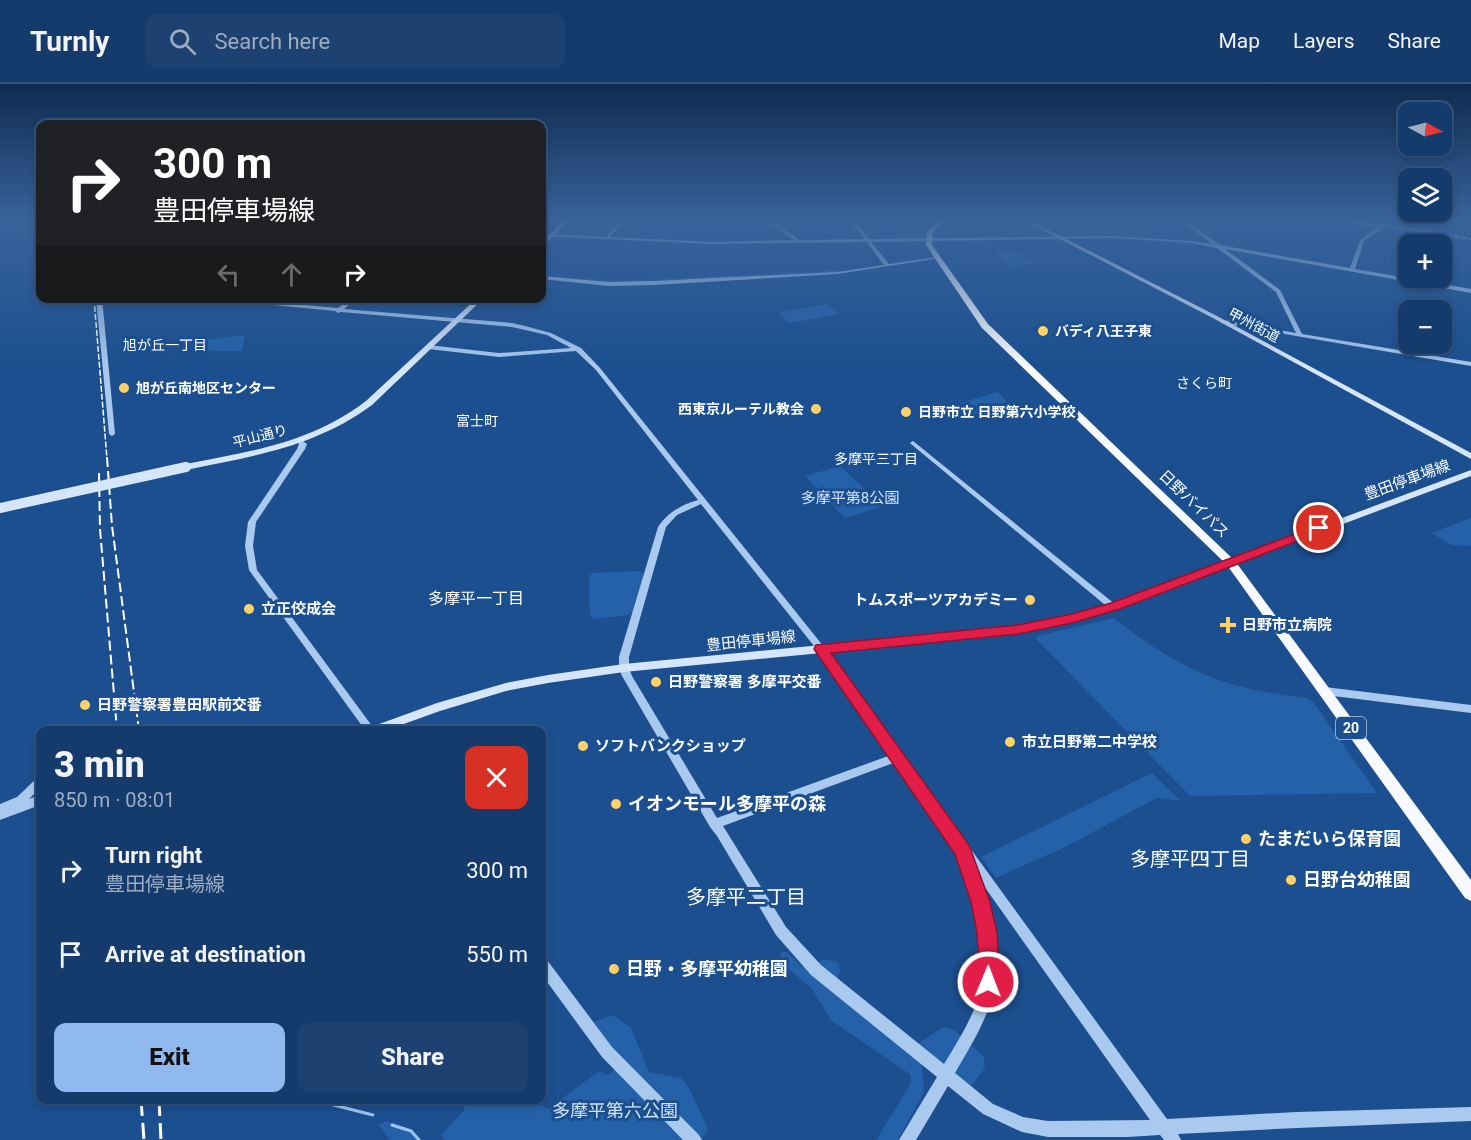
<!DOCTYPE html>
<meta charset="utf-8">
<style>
:root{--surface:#143b6b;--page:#1d4271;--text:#f1f3f6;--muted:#9dadc1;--line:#33557e;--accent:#90b9f0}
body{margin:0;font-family:Roboto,"Noto Sans JP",sans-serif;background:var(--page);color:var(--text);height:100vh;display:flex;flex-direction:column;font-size:22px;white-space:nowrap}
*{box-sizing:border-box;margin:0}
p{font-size:20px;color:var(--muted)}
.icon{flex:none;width:33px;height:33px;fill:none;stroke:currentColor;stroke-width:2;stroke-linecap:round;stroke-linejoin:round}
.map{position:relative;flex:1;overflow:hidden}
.side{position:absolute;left:36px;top:642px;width:510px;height:378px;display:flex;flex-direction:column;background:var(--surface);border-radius:12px;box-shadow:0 3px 9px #0003,0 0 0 2px var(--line)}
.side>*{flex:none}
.hud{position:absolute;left:36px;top:36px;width:510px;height:183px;border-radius:12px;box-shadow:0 3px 9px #0003,0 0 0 2px var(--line);background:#202124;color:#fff;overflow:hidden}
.needle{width:39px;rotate:97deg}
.controls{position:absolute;left:1398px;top:18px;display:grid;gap:12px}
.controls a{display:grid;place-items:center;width:54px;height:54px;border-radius:12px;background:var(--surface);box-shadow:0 3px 9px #0003,0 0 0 2px var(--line);font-size:30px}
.pin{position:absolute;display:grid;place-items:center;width:51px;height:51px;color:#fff;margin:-26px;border:3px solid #fff;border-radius:50%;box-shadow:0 2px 6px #0007}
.me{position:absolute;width:66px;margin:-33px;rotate:1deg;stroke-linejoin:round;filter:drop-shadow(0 0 4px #0008)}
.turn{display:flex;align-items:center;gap:21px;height:126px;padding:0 18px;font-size:27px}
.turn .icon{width:78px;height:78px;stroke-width:2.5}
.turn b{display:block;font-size:42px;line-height:51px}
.lanes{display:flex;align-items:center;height:57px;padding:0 18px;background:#0003;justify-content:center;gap:30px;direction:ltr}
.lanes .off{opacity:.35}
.round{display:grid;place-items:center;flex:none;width:63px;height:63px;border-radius:12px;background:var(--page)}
.headline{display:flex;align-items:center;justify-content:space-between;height:102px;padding:0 18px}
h1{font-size:36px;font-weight:800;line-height:45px}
.button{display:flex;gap:12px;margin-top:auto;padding:12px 18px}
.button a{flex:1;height:69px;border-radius:12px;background:var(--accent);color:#111;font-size:24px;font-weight:800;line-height:69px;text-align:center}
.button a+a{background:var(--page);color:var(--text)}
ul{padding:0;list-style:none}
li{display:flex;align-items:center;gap:18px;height:84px;padding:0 18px}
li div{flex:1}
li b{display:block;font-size:22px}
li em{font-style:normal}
header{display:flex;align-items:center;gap:36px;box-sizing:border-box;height:84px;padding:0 30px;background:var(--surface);border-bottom:2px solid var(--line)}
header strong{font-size:28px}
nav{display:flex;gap:33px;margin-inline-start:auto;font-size:21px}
.search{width:420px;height:54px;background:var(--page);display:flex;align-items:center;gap:15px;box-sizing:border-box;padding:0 21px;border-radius:12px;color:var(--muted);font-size:22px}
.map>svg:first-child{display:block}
.green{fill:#2461a8}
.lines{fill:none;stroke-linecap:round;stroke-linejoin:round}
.stream{stroke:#9cc4f0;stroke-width:3}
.tertiary{fill:#a9c9ee;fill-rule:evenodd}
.secondary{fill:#d6e6fa;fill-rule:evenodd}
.trunk{fill:#f8faff;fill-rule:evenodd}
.rail-far2{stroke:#fff;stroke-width:1.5;stroke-dasharray:6 2;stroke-linecap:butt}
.rail-far1{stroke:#fff;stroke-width:2;stroke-dasharray:10 4;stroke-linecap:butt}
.rail{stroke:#fff;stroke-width:3;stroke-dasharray:16 7;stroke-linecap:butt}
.secondary-bridge{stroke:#d6e6fa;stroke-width:10}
.route{fill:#e11d48;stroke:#92132f;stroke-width:1.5}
.poi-dot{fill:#ffd166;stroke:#1b4f8f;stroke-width:2}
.labels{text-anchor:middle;stroke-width:6;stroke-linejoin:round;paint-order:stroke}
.far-street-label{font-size:14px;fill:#fff;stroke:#1b4f8f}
.far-poi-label{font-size:14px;font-weight:bold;fill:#fff;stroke:#1b4f8f;text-anchor:start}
.far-neighbourhood-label{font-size:14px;fill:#fff;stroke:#1b4f8f}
.shield{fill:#1b4f8f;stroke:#bbcadd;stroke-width:1.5}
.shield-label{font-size:14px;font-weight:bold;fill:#fff}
.street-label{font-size:15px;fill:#fff;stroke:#1b4f8f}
.park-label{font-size:15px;fill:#cfe3fa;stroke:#1b4f8f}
.poi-label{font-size:15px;font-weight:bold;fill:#fff;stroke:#1b4f8f;text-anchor:start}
.neighbourhood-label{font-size:16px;fill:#fff;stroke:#1b4f8f}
.near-poi-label{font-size:18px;font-weight:bold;fill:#fff;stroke:#1b4f8f;text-anchor:start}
.near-park-label{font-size:18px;fill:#cfe3fa;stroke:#1b4f8f}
.near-neighbourhood-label{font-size:20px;fill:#fff;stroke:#1b4f8f}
</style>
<header>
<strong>Turnly</strong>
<div class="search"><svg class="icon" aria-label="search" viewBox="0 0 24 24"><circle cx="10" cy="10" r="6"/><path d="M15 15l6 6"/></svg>Search here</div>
<nav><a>Map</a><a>Layers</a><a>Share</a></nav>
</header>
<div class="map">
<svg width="1471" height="1056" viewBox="0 0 1471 1056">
<rect width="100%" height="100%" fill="#1b4f8f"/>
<g class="green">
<polygon points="995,167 1015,167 1037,179 1008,183"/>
<polygon points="834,186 842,188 622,200 542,194 542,192 623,197"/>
<polygon points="826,220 839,230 789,239 778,229"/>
<polygon points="245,251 242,267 211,267 191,258"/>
<polygon points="998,308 1017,329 988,337 960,319"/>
<polygon points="840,382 883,422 845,434 805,392"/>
<polygon points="1471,434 1471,462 1452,461 1431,449"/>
<polygon points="639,487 644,490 633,528 629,531 593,535 590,532 589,492 593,489"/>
<path d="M1114 534C1180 586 1224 605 1307 614L1314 619 1377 709 1190 712 1036 555 1037 552Z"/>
<polygon points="1152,689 1181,717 1157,714 1065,763 996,794 981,773"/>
<polygon points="781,868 787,868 802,883 826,875 839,879 840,887 834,907 906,968 943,943 954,946 984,973 985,984 969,1005 939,975 922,981 924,1008 898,1056 876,1056 910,1001 911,991 832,937 812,905 780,877"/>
<polygon points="613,931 631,944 649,988 681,994 689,1004 708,1045 701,1056 445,1056 441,1051 465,1025 460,1016 533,1016 548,1025 599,987 608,991 615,985 610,962 594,938"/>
<polygon points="386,1037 412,1045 422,1056 390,1056 379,1041"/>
</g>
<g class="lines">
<g class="stream">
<polyline points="314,1016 373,1031"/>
<polyline points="392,1041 411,1047 419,1056"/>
</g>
<g class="tertiary">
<polygon points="621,135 626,135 610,153 712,158 794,156 764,135 769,135 800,156 865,155 849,135 853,135 869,155 1113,152 1192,157 1212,160 1179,135 1184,135 1220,161 1350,184 1360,156 1377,144 1332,135 1343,135 1379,141 1378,135 1382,135 1383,144 1364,157 1355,185 1471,205 1471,209 1225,165 1280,206 1302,250 1471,278 1471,282 1221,239 1221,237 1223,236 1296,249 1276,208 1217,164 1192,159 1113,154 871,158 889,180 938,173 940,174 837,190 654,201 608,202 542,195 542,192 608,198 654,197 837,188 884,181 867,158 712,160 542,152 542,150 606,153"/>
<polygon points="96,214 102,214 115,350 112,352 109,350"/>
<path d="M201 214H227L338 224 351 214H357L344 225 512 239 525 242 551 249 581 264 600 284 824 563 1167 1035 1297 1028 1471 1023V1037L1297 1044 1178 1050 1181 1056H1164L1160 1051 1128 1053H1048L1022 1048 983 1030 948 1002 916 1056H899L937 993 811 891 776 851 717 752 710 743 622 592 619 584V573L658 443C668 428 681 421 698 416L596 286 576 267 499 273 428 265 425 263 428 261 499 269 571 264 547 251 512 243 341 228 338 229 335 227ZM701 420 818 567 891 671 717 734 632 592 629 584V573L666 443 677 431ZM896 678 962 771 960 774C975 821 995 875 975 923 967 943 955 962 944 980L821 881 786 843 723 742ZM979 795 1150 1036 1048 1037 1023 1033 993 1020 955 989C967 968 981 946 989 923 1004 880 992 836 979 795Z"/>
<polygon points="299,354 307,360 305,365 256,438 253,462 257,486 375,646 365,646 249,486 245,462 248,438 297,365 299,360 296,356"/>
<polygon points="913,357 1116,521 1117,523 1116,525 1110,525 911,360 910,359"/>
<polygon points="1325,603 1471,621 1471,629 1325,611 1321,610 1320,607 1321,604"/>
<polygon points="40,693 40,704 29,715 40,711 40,721 0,736 0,720 17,713 36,695"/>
<polygon points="542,875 547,876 612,963 699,1051 702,1056 683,1056 602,973 542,891"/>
</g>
<g class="secondary">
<polygon points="566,135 571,135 544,161 542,161 542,158"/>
<polygon points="1021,135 1027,135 1215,231 1471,369 1471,375 1211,233"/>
<path d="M477 214H484L372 321C315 363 254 372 186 386L182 383 186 380C252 367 311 359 366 317Z"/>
<polygon points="1471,386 1471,392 1119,524 1072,539 1018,550 624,588 548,599 506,607 440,627 387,646 369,646 371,643 437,619 506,599 548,591 624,580 1018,542 1071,532 1111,520"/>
</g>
<polygon class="trunk" points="940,135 946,135 933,148 932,161 988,240 1235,477 1471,796 1471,817 1465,814 1227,481 982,244 926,161 927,148"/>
<g class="rail-far2">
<polyline points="1343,135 1471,155"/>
<polyline points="94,214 107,375"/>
</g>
<g class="rail-far1">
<polyline points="107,373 112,442 139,646"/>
<polyline points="99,389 100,445 117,646"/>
</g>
<g class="rail">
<polyline points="141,1016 144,1056"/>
<polyline points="159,1016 161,1056"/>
</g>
<polyline class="secondary-bridge" points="0,424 186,383"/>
</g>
<linearGradient id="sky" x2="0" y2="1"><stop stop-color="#0f2b4f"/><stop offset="0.48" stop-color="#39639b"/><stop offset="1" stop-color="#39639b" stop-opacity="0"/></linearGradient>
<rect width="1471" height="283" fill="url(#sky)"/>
<polygon class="route" points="1319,441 1325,444 1324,447 1120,525 1072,539 1018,550 831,569 969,761 990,818 997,849 999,883 995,905 988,908 980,905 977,898 979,883 977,849 971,818 955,770 816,568 814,565 816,561 1018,541 1072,530 1111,519"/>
<g class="poi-dot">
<circle cx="1043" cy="247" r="6"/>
<circle cx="124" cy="304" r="6"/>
<circle cx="816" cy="325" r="6"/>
<circle cx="906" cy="328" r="6"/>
<circle cx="1030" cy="516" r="6"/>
<circle cx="249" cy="525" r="6"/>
<path d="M1225 532h6v6h6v6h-6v6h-6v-6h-6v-6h6z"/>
<circle cx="656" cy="598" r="6"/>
<circle cx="85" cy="621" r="6"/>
<circle cx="1010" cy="658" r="6"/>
<circle cx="583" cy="662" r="6"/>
<circle cx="616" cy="720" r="6"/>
<circle cx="1246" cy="755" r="6"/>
<circle cx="1291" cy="796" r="6"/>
<circle cx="614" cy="885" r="6"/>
</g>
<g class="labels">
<g class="far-street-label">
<text transform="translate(1254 241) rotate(28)" y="5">甲州街道</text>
<text transform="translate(260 352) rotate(-14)" y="5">平山通り</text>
</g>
<g class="far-poi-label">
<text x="1055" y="252">バディ八王子東</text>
<text x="136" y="309">旭が丘南地区センター</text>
<text x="804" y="330" text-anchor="end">西東京ルーテル教会</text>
<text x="918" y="333">日野市立 日野第六小学校</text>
</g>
<g class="far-neighbourhood-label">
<text x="165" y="266">旭が丘一丁目</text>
<text x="1204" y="304">さくら町</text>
<text x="477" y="342">富士町</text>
<text x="876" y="380">多摩平三丁目</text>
</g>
<rect class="shield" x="1336" y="633" width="30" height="22" rx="4.5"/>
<g class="shield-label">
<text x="1351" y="649">20</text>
</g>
<g class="street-label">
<text transform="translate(1407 396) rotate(-20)" y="5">豊田停車場線</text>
<text transform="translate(1194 420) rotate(44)" y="5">日野バイパス</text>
<text transform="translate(751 557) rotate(-6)" y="5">豊田停車場線</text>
</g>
<g class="park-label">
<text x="850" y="419">多摩平第8公園</text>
</g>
<g class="poi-label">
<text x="1018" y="521" text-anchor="end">トムスポーツアカデミー</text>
<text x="261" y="530">立正佼成会</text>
<text x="1242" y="546">日野市立病院</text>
<text x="668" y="603">日野警察署 多摩平交番</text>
<text x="97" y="626">日野警察署豊田駅前交番</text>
<text x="1022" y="663">市立日野第二中学校</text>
<text x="595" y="667">ソフトバンクショップ</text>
</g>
<g class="neighbourhood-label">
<text x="476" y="520">多摩平一丁目</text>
</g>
<g class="near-poi-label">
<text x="628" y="726">イオンモール多摩平の森</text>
<text x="1258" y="761">たまだいら保育園</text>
<text x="1303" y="802">日野台幼稚園</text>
<text x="626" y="891">日野・多摩平幼稚園</text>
</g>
<g class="near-park-label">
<text x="615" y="1033">多摩平第六公園</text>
</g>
<g class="near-neighbourhood-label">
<text x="1190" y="782">多摩平四丁目</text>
<text x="746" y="820">多摩平二丁目</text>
</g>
</g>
</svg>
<div class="controls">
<a><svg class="needle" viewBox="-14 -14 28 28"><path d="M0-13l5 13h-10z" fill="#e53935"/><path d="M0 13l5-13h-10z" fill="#9dadc1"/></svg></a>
<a><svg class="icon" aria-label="layers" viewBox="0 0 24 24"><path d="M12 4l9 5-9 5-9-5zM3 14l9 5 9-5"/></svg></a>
<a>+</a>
<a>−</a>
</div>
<div class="pin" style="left:1319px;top:444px;background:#d93025"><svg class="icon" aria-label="arrive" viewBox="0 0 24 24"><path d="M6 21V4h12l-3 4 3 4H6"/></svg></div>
<svg class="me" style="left:988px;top:898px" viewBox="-20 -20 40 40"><circle r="17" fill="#e11d48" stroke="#fff" stroke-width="3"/><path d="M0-11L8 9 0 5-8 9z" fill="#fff"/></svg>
<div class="hud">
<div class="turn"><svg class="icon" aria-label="right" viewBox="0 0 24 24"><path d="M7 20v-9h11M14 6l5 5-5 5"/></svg><div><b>300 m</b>豊田停車場線</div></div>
<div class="lanes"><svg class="icon off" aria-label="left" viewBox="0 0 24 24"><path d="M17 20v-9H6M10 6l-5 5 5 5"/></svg><svg class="icon off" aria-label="ahead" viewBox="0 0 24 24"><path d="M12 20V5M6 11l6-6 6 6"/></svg><svg class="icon" aria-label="right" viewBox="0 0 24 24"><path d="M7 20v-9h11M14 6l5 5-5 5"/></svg></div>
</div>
<section class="side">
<div class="headline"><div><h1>3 min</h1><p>850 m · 08:01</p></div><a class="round" style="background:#d93025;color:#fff"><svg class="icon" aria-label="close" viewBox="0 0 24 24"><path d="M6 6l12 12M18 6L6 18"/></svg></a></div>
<ul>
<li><svg class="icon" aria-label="right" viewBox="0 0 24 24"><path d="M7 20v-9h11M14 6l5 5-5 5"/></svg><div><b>Turn right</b><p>豊田停車場線</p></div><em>300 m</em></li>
<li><svg class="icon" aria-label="arrive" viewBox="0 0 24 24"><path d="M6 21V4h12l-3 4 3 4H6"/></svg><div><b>Arrive at destination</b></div><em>550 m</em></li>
</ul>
<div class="button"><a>Exit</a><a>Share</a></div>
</section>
</div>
